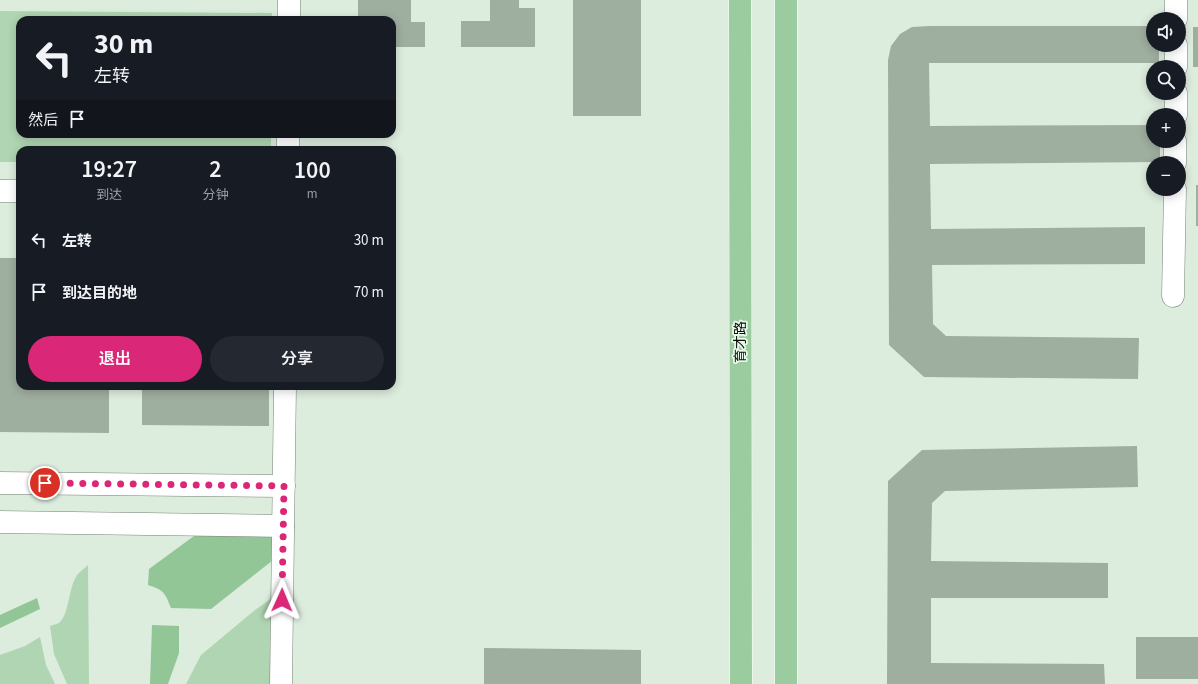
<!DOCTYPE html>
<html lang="zh">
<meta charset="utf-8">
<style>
:root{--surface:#171b24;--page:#242831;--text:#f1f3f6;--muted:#9ea1a6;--accent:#db2777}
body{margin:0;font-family:"Source Sans 3","Noto Sans SC",sans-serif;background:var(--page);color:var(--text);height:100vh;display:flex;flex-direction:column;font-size:15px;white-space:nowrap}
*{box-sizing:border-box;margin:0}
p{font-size:13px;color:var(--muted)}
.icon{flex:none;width:22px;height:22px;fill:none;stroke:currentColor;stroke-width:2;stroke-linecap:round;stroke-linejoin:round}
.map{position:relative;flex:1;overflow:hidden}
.side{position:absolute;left:16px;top:146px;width:380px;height:244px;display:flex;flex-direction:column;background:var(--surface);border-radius:12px;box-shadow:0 2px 10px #0003}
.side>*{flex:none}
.hud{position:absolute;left:16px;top:16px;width:380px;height:122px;border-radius:12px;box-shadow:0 2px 10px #0003;background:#171b24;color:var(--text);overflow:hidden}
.fabs{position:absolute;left:1146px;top:12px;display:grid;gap:8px}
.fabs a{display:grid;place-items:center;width:40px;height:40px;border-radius:50%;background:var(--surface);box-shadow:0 2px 10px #0003;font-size:20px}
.pin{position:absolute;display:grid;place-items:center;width:34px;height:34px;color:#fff;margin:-17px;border:2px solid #fff;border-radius:50%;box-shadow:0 1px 4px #0007}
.me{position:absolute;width:44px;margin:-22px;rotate:1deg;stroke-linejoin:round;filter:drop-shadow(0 0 3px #0008)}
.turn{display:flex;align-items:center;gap:14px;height:84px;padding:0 12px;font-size:18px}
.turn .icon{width:52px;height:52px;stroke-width:2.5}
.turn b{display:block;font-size:28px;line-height:34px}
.then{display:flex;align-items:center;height:38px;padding:0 12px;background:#0003;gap:8px;font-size:15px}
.eta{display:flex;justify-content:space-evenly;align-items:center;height:68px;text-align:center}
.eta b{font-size:24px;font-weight:600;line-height:28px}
.button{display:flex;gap:8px;margin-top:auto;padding:8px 12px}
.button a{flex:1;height:46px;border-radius:24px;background:var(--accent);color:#fff;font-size:16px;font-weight:600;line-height:46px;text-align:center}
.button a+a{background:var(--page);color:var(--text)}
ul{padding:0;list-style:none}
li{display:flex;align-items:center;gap:12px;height:52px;padding:0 12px}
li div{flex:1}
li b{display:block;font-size:15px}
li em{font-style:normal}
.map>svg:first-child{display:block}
.green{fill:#b0d5b2}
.forest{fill:#93c696}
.building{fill:#9eae9f}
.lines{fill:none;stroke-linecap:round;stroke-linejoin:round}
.minor-casing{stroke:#758375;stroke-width:23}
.major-casing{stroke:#fff;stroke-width:23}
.minor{stroke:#fff;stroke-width:22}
.major{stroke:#9acca0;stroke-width:22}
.route{stroke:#db2777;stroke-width:7;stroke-dasharray:0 12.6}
.labels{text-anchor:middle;stroke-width:3.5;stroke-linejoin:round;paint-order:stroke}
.street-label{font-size:14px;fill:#0b100b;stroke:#e9f9ea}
</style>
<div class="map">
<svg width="1198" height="684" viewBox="0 0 1198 684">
<rect width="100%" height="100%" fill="#dcecdd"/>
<g class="green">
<polygon points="0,11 272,13 272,20 20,20 20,134 271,134 271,150 20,150 20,162 0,162"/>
<path d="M88 565 89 684H67L54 654 50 626C53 625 57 624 59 623 70 614 68 586 78 574 81 571 85 568 88 565Z"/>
<polygon points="275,596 273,684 186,684 201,655 255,610"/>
<polygon points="40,637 46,665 55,684 0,684 0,655 25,646"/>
</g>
<g class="forest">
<path d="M194 536H270L276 541 277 557 211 609 171 608C165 593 164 590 148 585L149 569Z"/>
<polygon points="37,598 40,609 0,628 0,615"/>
<polygon points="152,625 179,626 179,653 168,684 150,684"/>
</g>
<g class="building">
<polygon points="358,0 411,0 411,22 425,22 425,47 392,47 392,20 358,20"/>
<polygon points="490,0 519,0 519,8 535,8 535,47 461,47 461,21 490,21"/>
<rect x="573" y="0" width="68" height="116"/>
<polygon points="929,26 1153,26 1153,45 1159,45 1159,63 929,63 930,126 1153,125 1153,141 1160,141 1160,162 930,164 931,229 1145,227 1145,264 932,265 933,324 946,336 1139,338 1138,379 924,377 889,345 888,60 891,46 900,34 912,27"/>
<rect x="1193" y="27" width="5" height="40"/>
<rect x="1196" y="185" width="2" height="41"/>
<polygon points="0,258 20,258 20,386 109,386 109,433 0,432"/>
<polygon points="142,386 269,386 269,426 142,425"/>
<polygon points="1137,446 1138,487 945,491 932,503 931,561 1108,563 1108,598 931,598 931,663 1104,664 1105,684 887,684 888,481 922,450"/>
<rect x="1136" y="637" width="62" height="42"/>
<polygon points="484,648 641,650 641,684 484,684"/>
</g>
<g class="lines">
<defs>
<g id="minor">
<polyline points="1176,0 1176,19"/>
<polyline points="289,20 289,0"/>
<polyline points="1176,45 1176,67"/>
<polyline points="1176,93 1176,115"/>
<polyline points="288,150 288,134"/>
<polyline points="1175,163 1175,141"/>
<polyline points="0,191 20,191"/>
<polyline points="1173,296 1175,189"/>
<polyline points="0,483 284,486"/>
<polyline points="0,522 283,526"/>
<polyline points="281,684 285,386"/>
</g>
<g id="major">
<polyline points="740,0 741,684"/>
<polyline points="786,0 786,684"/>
</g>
</defs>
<use href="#minor" class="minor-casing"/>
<use href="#major" class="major-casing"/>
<use href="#minor" class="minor"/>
<use href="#major" class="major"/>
</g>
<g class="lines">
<polyline class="route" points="45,483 284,486 282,600"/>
</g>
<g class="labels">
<g class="street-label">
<text transform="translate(740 342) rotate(-90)" y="5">育才路</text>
</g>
</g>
</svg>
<div class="fabs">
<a><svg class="icon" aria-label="sound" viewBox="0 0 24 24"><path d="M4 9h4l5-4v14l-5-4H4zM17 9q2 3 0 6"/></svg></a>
<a><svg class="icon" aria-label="search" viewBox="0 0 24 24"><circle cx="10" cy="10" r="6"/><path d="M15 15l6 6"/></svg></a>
<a>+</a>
<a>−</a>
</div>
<div class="pin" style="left:45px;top:483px;background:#d93025"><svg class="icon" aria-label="arrive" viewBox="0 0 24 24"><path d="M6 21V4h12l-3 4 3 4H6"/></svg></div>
<svg class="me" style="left:282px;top:600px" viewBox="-20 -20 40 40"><path d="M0-17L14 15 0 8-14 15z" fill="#db2777" stroke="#fff" stroke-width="4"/></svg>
<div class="hud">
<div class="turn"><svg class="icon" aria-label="left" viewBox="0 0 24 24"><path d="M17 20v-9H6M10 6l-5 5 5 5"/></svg><div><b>30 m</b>左转</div></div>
<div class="then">然后<svg class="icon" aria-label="arrive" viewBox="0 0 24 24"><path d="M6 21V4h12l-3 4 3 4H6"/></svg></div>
</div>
<section class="side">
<div class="eta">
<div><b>19:27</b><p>到达</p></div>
<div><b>2</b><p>分钟</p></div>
<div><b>100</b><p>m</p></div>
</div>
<ul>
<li><svg class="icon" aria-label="left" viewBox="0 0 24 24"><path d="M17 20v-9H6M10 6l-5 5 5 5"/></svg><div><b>左转</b></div><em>30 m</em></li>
<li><svg class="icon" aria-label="arrive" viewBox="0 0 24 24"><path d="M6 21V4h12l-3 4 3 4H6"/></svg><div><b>到达目的地</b></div><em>70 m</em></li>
</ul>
<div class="button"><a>退出</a><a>分享</a></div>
</section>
</div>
